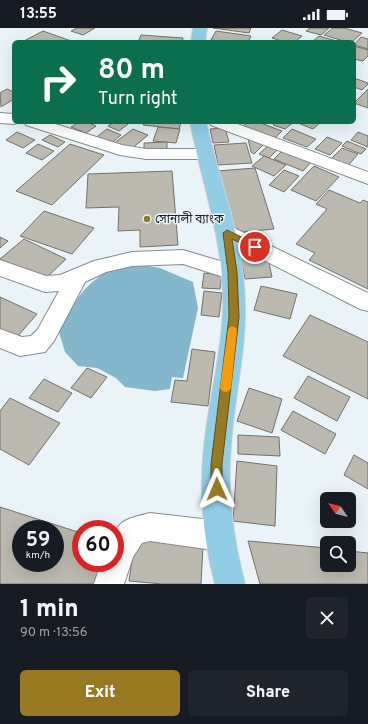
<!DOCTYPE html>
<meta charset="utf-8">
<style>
:root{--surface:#171b24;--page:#20242c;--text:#f1f3f6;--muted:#9ea1a6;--accent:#977922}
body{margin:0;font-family:Overpass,"Noto Sans Bengali",sans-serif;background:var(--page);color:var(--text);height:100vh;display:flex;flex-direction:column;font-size:15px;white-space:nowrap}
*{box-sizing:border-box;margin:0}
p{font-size:13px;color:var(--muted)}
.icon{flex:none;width:22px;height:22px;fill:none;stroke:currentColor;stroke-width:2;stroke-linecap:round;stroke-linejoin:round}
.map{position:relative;height:556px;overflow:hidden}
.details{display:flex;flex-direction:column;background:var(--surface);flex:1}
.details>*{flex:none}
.guide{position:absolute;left:12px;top:12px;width:344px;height:84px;border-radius:6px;box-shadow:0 4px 16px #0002;background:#0b6e4f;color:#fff;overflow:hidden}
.needle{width:26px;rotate:305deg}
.tools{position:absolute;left:320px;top:464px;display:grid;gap:8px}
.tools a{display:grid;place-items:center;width:36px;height:36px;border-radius:6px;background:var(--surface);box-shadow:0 4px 16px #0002;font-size:20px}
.speed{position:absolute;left:12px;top:492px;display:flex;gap:8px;font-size:20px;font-weight:700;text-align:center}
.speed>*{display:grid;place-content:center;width:52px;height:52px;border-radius:50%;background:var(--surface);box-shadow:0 4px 16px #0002;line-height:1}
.speed small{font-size:10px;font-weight:400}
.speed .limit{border:6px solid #d22;background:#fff;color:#111}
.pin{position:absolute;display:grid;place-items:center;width:34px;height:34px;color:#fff;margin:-17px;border:2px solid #fff;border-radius:50%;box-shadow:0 1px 4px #0007}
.me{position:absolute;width:44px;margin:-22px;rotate:359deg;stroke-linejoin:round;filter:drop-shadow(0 0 3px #0008)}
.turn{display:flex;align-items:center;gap:14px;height:84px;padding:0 20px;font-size:18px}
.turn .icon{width:52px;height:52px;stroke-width:2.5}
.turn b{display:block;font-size:28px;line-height:34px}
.round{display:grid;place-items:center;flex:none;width:42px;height:42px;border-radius:6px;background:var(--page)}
.overview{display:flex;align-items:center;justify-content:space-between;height:68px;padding:0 20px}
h1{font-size:24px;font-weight:800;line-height:30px}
.action{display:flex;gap:8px;margin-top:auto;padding:8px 20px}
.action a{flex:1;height:46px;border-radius:6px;background:var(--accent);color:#fff;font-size:16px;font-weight:800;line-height:46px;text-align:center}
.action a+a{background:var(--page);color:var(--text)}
.status{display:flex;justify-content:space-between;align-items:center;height:28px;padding:0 20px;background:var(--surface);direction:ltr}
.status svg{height:11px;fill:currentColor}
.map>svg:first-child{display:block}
.water{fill:#85b7cc}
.building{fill:#bcb9b1;stroke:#74716a;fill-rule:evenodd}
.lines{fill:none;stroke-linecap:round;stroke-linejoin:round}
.minor-casing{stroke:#848d90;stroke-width:2}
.primary-casing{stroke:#d1d2d2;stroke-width:2}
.minor{fill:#fff;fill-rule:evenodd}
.primary{fill:#91cee5;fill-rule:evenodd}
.route{fill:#977922;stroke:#624f16}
.slow{fill:#f59e0b}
.poi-dot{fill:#977922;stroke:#eaf4f8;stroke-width:1.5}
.labels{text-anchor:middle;stroke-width:3;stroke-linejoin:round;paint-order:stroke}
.poi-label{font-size:12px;fill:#1a1d1f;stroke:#eaf4f8;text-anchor:start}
</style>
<div class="status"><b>13:55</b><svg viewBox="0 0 49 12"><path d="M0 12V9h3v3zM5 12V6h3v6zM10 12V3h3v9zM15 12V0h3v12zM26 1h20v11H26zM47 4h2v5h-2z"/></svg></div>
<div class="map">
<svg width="368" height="556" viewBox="0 0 368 556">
<rect width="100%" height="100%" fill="#eaf4f8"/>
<path class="water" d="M137 236 160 240 193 254 198 280 183 350 172 349 170 361 155 363 125 359 116 350 97 340 78 338 65 324 59 304C70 276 89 250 118 238 123 236 131 236 137 236Z"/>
<g class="building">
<polygon points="77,0 95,0 83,7 71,3"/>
<polygon points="213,0 251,0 249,5"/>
<polygon points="310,0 329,0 321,7 306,3"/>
<polygon points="333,0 344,0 362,5 352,14 347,14 324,7"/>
<polygon points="282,2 302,8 295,14 285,14 272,10"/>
<polygon points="43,3 74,14 22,14"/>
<polygon points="216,3 251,8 248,14 227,14 211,12"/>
<polygon points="141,7 183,10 182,14 138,14"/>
<polygon points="319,8 340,14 312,14"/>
<polygon points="361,9 368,11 368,21 354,17"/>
<polygon points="354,18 368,22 368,28 363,33 354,31"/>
<polygon points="354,50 368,55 368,56 362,62 354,59"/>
<polygon points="7,61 14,64 14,71 1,79 0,65"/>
<polygon points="368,61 368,80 354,75"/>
<polygon points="79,94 87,94 96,98 86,105 71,99"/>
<polygon points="114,94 122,94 128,96 119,103 108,98"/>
<polygon points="144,94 181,94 179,101 143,97"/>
<polygon points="248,94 258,94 282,103 274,111 243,98"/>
<polygon points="276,94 294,94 285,101 273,97"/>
<polygon points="300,94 321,94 313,101 298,95"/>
<polygon points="158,99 180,101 176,115 153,113"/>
<polygon points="225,100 229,114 213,115 210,101"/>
<polygon points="107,101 121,107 108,118 94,111"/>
<polygon points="133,101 148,107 129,123 113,116"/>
<polygon points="292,101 316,111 307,119 283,110"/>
<polygon points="17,104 35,112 23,120 6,112"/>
<polygon points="358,104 368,108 368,119 351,112"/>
<polygon points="247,106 267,113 254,126 251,124"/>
<polygon points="50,107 65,114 58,119 42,112"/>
<polygon points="327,109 342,115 330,127 315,121"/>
<polygon points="347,113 366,121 361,126 342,118"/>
<polygon points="167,114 167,124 144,125 144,115"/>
<polygon points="246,115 252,135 218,137 214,117"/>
<polygon points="271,115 280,119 269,130 259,126"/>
<polygon points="38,116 54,123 42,132 26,125"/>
<polygon points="70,116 104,127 52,177 16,163"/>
<polygon points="342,120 358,126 346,140 329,133"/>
<polygon points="283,122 312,133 303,143 274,131"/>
<polygon points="264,128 286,137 274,148 252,138"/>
<polygon points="314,138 339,149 316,173 291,162"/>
<polygon points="255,140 274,201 233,205 217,143"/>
<polygon points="284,142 299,148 284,164 269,157"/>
<polygon points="172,143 178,217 140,219 140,202 118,203 119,179 86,180 88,146"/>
<polygon points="329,162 360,175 363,172 368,174 368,261 309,232 315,225 296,216 327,181 316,176"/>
<polygon points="44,183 94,200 72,226 20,208"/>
<polygon points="0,209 8,213 0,220"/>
<polygon points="24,211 66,231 43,253 0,231"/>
<polygon points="267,225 272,249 245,251 240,226"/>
<polygon points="204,245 222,247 220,261 202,260"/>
<polygon points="261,258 297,266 290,291 254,282"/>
<polygon points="204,263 222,265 219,289 201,287"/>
<polygon points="0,269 37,286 17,309 0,301"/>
<polygon points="310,287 368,314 368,371 283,328"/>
<polygon points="192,321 215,324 208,378 171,374 175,352 187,353"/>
<polygon points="87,340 107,349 91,370 71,360"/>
<polygon points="308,348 350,369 337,393 294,370"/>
<polygon points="44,351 72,365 58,384 29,370"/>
<polygon points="249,360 282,371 272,405 237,393"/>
<polygon points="10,370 60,395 29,437 0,421 0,383"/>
<polygon points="293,383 336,406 325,426 281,402"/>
<polygon points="238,407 279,409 280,428 238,426"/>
<polygon points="354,427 368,435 368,461 344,447"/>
<polygon points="237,433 277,438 275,498 233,493"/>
<path d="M0 479 81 505V535H105L97 556H0ZM21 501H55V535H21Z"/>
<polygon points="135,512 203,518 201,556 162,556 129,553"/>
<polygon points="248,513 327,520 327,537 349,537 349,523 368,525 368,556 260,556"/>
</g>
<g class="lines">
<defs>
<g id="minor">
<polygon points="0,85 14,86 14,94 20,94 14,96 0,95"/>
<polygon points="24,94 49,94 122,117 146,121 205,121 211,122 214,126 211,130 205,131 146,131 120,127 26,97"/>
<polygon points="209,94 232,94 368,144 368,156 211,97"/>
<polygon points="227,198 234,200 368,265 368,283 360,281 220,210 217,205 220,200"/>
<polygon points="183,222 240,239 243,244 240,249 233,252 183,236 132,238 106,244 85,254 54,313 45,324 20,328 0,320 0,301 22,309 31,308 38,301 59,263 45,264 0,248 0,232 46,248 60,247 94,233 132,224"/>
<path d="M150 485 220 493 230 498 235 508 230 518 220 523 150 513 142 515 133 529 124 556H94L101 535H115C115 498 111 494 150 485Z"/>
</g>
<g id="primary">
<polygon points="193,0 207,0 205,14 191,14"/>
<path d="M190 94H206C220 157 244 211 245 277 246 324 234 371 231 418 227 465 233 511 245 556H215C203 511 199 465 204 418 209 371 222 325 223 278 224 212 202 157 190 94Z"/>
</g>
</defs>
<use href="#minor" class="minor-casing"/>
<use href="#primary" class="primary-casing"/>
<use href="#minor" class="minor"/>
<use href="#primary" class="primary"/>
</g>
<polygon class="route" points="227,202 258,217 260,219 255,222 252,221 232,211 237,244 239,289 222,436 222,461 221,465 217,466 213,465 211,461 211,436 229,289 228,244 223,205"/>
<polygon class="slow" points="232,298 236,300 237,302 231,360 229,363 226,364 222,363 220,360 228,302 229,300"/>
<circle class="poi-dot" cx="147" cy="191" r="4"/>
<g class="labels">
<g class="poi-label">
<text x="155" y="195">সোনালী ব্যাংক</text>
</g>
</g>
</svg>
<div class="tools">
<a><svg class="needle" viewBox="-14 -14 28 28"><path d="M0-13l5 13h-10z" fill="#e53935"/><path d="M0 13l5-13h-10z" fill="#9ea1a6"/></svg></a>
<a><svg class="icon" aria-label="search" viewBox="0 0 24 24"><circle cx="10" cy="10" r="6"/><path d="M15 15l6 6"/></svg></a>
</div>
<div class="speed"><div>59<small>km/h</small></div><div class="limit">60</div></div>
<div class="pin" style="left:255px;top:219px;background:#d93025"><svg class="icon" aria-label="arrive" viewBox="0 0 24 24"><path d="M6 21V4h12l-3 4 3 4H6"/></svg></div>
<svg class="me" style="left:217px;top:461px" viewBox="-20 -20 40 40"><path d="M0-17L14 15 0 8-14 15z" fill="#977922" stroke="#fff" stroke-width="4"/></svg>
<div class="guide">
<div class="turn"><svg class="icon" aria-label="right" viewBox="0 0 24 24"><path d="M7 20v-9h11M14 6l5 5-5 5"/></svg><div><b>80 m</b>Turn right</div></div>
</div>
</div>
<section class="details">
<div class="overview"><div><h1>1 min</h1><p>90 m · 13:56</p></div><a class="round"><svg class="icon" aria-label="close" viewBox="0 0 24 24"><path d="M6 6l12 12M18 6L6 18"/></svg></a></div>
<div class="action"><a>Exit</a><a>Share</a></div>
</section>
